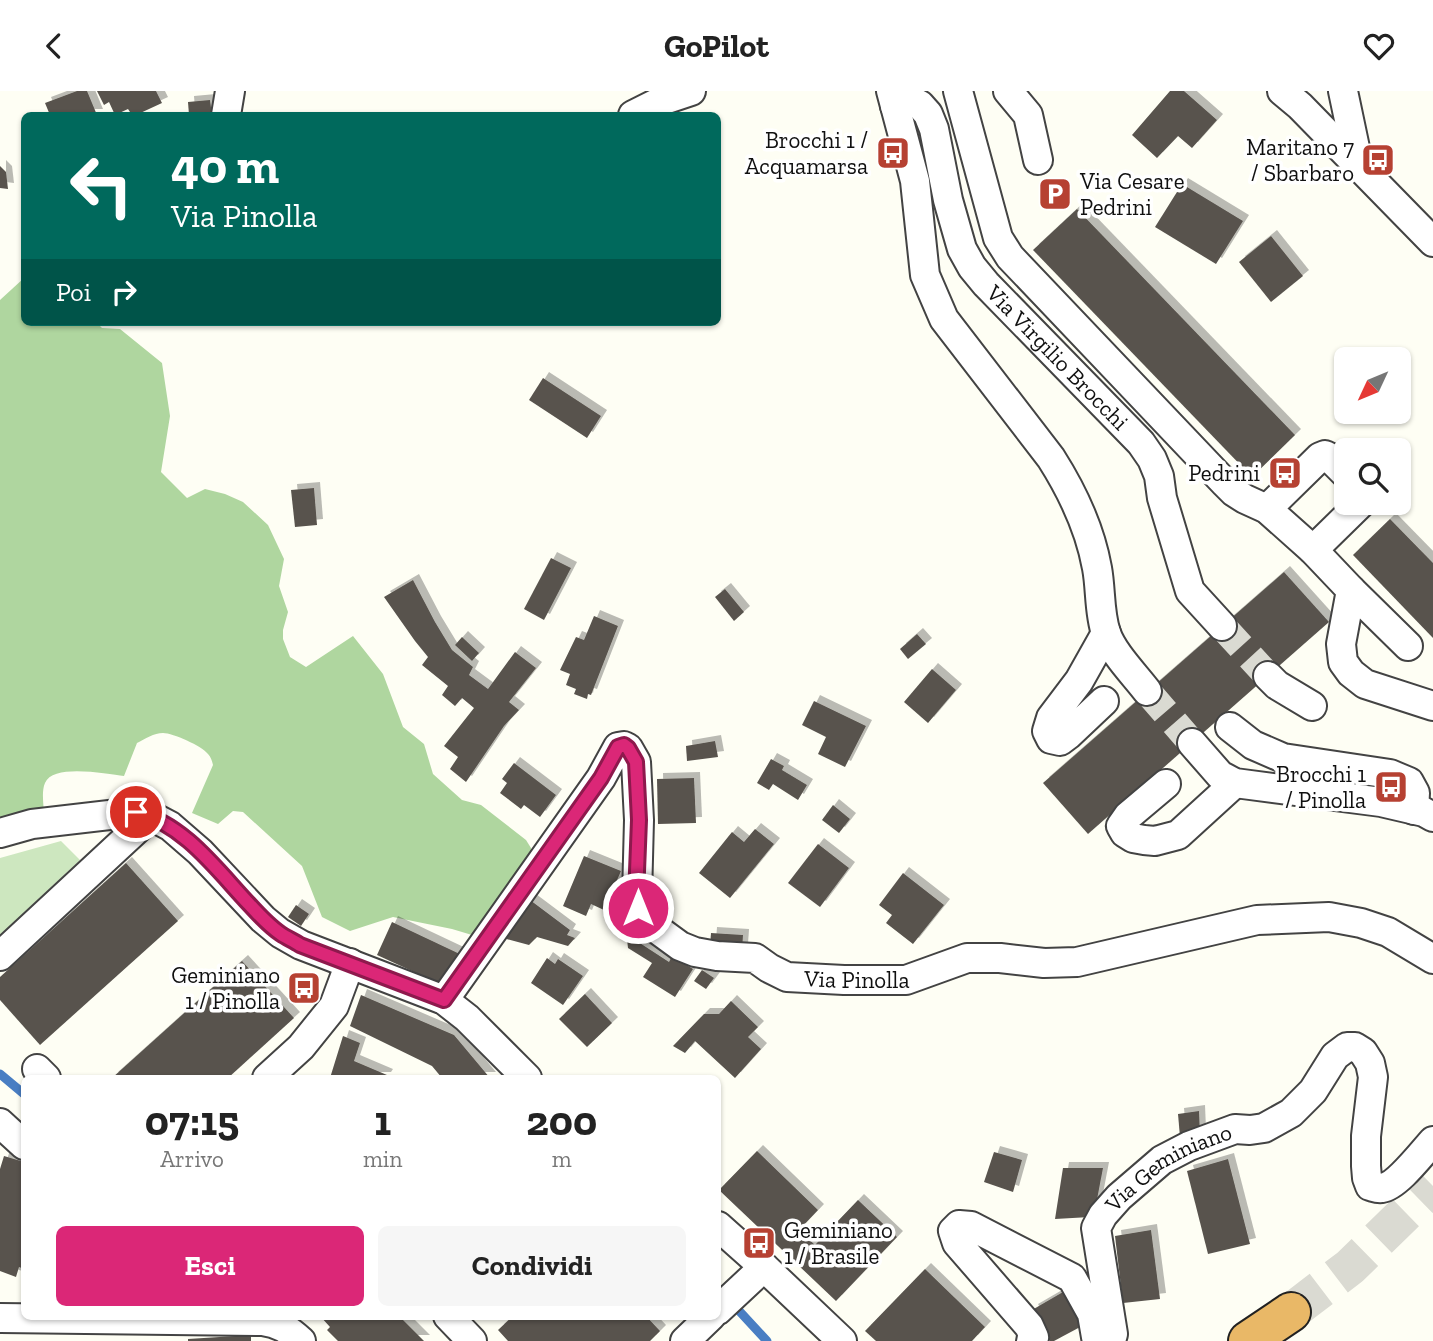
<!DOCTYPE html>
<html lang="it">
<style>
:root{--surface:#fff;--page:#f6f6f6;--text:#222;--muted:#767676;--accent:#db2777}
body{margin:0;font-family:"Zilla Slab",serif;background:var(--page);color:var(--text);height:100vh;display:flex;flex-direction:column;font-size:26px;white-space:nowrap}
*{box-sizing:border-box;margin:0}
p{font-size:23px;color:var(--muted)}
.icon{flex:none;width:38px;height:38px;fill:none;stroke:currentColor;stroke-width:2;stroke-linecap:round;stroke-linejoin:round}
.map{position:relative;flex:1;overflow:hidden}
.panel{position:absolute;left:21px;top:984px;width:700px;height:245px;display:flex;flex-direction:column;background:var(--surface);border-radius:10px;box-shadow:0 2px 5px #0004}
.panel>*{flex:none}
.banner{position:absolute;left:21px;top:21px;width:700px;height:214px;border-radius:10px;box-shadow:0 2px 5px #0004;background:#00695c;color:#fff;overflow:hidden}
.needle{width:46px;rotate:226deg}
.controls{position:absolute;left:1334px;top:256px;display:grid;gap:14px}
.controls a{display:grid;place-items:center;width:77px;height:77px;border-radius:10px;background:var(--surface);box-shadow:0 2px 5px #0004;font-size:35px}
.pin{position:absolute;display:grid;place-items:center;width:60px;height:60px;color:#fff;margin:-30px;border:4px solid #fff;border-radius:50%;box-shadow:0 2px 7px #0007}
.me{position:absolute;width:77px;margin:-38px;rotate:0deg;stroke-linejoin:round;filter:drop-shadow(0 0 5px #0008)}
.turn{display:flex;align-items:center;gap:24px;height:147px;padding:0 35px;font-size:32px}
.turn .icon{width:91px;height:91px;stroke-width:2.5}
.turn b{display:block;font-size:49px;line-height:60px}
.then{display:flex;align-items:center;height:66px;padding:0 35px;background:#0003;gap:14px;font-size:26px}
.eta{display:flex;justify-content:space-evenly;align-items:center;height:119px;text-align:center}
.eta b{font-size:42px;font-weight:700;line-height:49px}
.action{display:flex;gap:14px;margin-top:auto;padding:14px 35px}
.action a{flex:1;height:80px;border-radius:10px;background:var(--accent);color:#fff;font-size:28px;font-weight:700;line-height:80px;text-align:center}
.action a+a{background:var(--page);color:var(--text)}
header{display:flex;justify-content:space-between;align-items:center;height:91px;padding:0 35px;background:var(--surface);font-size:32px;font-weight:700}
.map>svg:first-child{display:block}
.green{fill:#cde7bf}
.forest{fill:#afd69f}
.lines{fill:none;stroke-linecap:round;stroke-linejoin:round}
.stream{stroke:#497ec3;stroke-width:9}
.building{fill:#58534d;filter:url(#shadow)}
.minor-tunnel{stroke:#dadad2;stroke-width:28;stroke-dasharray:28 14;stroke-linecap:butt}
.highway-tunnel{stroke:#dadad2;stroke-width:38;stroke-dasharray:38 19;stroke-linecap:butt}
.minor-casing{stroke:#434343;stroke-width:32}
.highway-casing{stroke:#212121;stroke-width:42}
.minor{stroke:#fff;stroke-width:28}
.highway{stroke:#e9b867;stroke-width:38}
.route-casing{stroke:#8e194d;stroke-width:18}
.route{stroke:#db2777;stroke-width:12}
.labels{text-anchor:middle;stroke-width:7;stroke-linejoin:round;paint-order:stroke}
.poi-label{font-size:23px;fill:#101010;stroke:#fff;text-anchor:end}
.street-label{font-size:23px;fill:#101010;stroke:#fff}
</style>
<header><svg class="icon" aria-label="back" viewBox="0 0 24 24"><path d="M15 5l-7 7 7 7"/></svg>GoPilot<svg class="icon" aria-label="heart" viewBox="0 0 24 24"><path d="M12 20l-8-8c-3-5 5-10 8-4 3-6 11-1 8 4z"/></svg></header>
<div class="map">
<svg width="1433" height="1250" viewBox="0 0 1433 1250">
<defs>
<filter id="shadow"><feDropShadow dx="6" dy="-6" stdDeviation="0" flood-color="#0004"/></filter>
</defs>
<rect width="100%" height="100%" fill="#fefef4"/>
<polygon class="green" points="61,750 80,769 0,844 0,767"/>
<path class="forest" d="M24 187V231H96L102 237 120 238 162 272 170 325 161 381 187 407 205 398 225 403 243 411 268 434 284 468 279 495 288 521 283 539V548L290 566 306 576 353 545 383 583 403 636 424 653 433 683 462 709 481 714 526 749 531 757V767L472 844 452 838 393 826 350 840 322 826 302 775 243 721 233 720 218 733 192 722 213 674C212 670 211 666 208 663 202 655 173 642 163 642 154 642 145 648 137 652L124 685C107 683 53 672 45 692 41 701 44 715 44 725L0 734V209Z"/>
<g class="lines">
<g class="stream">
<polyline points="0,983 24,1003"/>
<polyline points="718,1197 767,1250"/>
</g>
</g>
<g class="building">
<polygon points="77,0 87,0 97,24 50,24 45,12"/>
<polygon points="97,0 156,0 162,12 136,24 132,24 128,18 115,24 109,11 104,14"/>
<polygon points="1170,0 1184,0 1217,29 1192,57 1178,45 1157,67 1132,44"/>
<polygon points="210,9 212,24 189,24 188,11"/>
<polygon points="0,75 6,81 8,98 0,97"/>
<polygon points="1182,93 1243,130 1216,173 1155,136"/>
<polygon points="1077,118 1295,344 1252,386 1033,159"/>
<polygon points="1271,145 1303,185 1271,211 1239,171"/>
<polygon points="543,287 601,325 587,347 529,309"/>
<polygon points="314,397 317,434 295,436 291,399"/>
<polygon points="1390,428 1433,472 1433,547 1353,464"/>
<polygon points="551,467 571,477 544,529 524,518"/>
<polygon points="1284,481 1329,531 1088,743 1043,692"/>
<polygon points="413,489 435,531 452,559 473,576 469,584 488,598 515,561 536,577 509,611 519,619 504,635 466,691 450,678 458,666 444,655 474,617 462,607 455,615 442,604 448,595 422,574 428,566 415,550 384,506"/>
<polygon points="725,498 744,521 734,530 715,506"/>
<polygon points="594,525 618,535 591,604 588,603 587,608 574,603 576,598 566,594 570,583 560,579 576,546 584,549"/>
<polygon points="917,543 926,553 908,568 900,558"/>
<polygon points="462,546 479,562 472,570 455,554"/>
<polygon points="932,578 956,599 928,632 904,611"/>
<polygon points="814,610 866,635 845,676 818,663 826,646 802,634"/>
<polygon points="715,650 718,666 687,670 686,655"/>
<polygon points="771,668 784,675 782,679 807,694 798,709 773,693 769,699 757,692"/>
<polygon points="514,672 556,704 540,726 524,714 521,718 500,702 507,692 502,688"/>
<polygon points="694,687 696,732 658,733 657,688"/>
<polygon points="833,714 850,728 839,742 822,729"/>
<polygon points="755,738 774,753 730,807 699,782 732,741 744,751"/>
<polygon points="818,753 849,777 820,816 788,792"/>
<polygon points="584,765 621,780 604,819 591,813 586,825 563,815"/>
<polygon points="126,772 178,830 40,954 0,909 0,886"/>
<polygon points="903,782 944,814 913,853 886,832 892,824 879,814"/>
<polygon points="530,809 570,839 567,844 575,847 568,855 537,846 529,854 503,847"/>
<polygon points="296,814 309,823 301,835 288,826"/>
<polygon points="392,831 464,865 449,897 377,864"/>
<polygon points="711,842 743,844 742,859 710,855"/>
<polygon points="629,845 669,871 672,865 693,878 675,906 643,886 652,872 628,857 627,848"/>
<polygon points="547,867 555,873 558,868 583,885 563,914 531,892"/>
<polygon points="242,870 294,927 228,987 112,987"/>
<polygon points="702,879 714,887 706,898 694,890"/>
<polygon points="585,903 612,932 587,956 559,928"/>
<polygon points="361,904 454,944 490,987 442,987 432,975 350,935"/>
<polygon points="731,910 758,936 748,946 761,958 735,987 695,950 685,962 673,955 704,923 719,923"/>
<polygon points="343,945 360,952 354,970 387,984 385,987 330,987"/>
<polygon points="1199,1020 1200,1044 1180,1046 1178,1023"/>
<polygon points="757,1060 818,1119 799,1139 815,1154 858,1109 897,1146 836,1210 719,1099"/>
<polygon points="994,1061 1022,1069 1013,1101 984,1091"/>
<polygon points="4,1065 24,1071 24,1178 19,1176 16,1186 0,1180 0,1078"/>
<polygon points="1228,1068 1250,1153 1208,1163 1187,1080"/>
<polygon points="1063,1077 1103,1077 1095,1119 1090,1126 1055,1128"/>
<polygon points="1151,1139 1160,1208 1123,1212 1115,1145"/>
<polygon points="925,1178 985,1236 972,1250 876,1250 865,1240"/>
<polygon points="1063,1201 1082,1235 1054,1250 1050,1250 1032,1219"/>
<polygon points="320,1225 399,1225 424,1250 338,1250 327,1239 330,1236"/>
<polygon points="513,1225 637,1225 640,1228 643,1225 646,1225 660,1240 650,1250 508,1250 498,1239"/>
<polygon points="251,1244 251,1250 188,1250 188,1248"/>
</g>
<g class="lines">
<g class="minor-tunnel">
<polyline points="1222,535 1268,585"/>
<polyline points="1147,600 1192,652"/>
</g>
<polyline class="highway-tunnel" points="1291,1221 1350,1176 1433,1095"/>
<defs>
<g id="minor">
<path d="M891 0 915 90 925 184 944 228 1051 367C1072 400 1090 438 1097 477 1101 498 1099 522 1106 542 1113 562 1134 583 1147 600"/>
<polyline points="958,0 998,147 1010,166 1225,392 1234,401 1245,408 1267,418 1313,459 1351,499 1341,553 1343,571 1351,582 1365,593 1433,615"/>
<polyline points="1008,0 1028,24 1038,69"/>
<polyline points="1282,0 1300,15 1433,151"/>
<polyline points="1343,0 1359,76"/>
<path id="s1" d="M895 15 911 9 920 14 928 23 934 38 948 109 962 158 972 176 986 193 1141 352 1152 368 1159 385 1162 407 1190 500 1222 535"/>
<polyline points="226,24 230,0"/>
<polyline points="633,24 661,10 691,0"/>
<polyline points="1267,418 1320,366 1325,364 1329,366 1346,383"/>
<polyline points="1313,459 1362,411"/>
<polyline points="1351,499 1408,555"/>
<polyline points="1268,585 1277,594 1312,615"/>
<polyline points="1104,610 1068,644 1060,650 1051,648 1047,640 1051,627 1079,590 1106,542"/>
<polyline points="1230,636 1253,654 1283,667 1390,683 1409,691 1415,702 1414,719"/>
<polyline points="1192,652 1220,684 1235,692 1381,711 1424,721 1433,726"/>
<polyline points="1166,693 1128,725 1121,735 1125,742 1133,747 1144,749 1155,750 1178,744 1235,692"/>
<polyline points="0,742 32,733 118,723 136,721 151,725 170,735 200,761 263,828 280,842 301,854 444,909 467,927 527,987"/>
<polyline points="0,865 151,725"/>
<path id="s2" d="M444 909 601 687 618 656 624 655 628 657 636 671 639 729 637 806 638 817 645 826 654 836 680 855 695 861 717 865 755 867 769 877 787 886 844 889H906L967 867H1000L1044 872 1077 871 1257 829 1329 826 1361 832 1388 841 1433 868"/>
<polyline points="37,978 46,987"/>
<polyline points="267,987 301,956 334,915 350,872"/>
<polyline points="0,1032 24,1054"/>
<polyline points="718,1135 764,1176 842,1250"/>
<polyline points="718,1219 764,1176"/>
<polyline points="448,1225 472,1250"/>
<path d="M0 1227 263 1230C279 1232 289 1239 301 1250"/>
<polyline points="685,1250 711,1225"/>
<polyline points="1031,1250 1034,1246 1029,1235 957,1152 953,1140 959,1134 971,1135 1072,1187 1092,1223 1096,1246 1098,1250"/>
<path id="s3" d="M1111 1250 1113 1243 1096 1137 1103 1124 1119 1106 1162 1069 1189 1055 1235 1038 1250 1039 1264 1037 1291 1022 1313 1000 1335 965 1347 956H1355L1363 961 1370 972 1373 986 1366 1045V1075L1367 1087 1370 1095C1374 1096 1378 1098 1382 1097 1397 1095 1422 1062 1433 1050"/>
</g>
<polyline id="highway" points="1248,1250 1291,1221"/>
</defs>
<use href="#minor" class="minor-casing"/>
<use href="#highway" class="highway-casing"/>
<use href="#minor" class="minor"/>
<use href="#highway" class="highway"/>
</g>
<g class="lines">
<defs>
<path id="route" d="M136 721C184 733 217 779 249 813 259 824 269 835 281 843 287 847 294 850 300 854L444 909 601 687 618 656 624 654 628 657 636 671 639 729 636 806 638 817"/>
</defs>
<use href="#route" class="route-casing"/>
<use href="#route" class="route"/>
</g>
<defs>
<symbol id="bus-square" viewBox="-11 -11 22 22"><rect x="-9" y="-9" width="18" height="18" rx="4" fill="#b64132" stroke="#fff"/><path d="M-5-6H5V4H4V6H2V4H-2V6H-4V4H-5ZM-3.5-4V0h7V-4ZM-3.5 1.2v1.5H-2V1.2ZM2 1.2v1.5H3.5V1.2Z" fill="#fff"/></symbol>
<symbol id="parking-square" viewBox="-11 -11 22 22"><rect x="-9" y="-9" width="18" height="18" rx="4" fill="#b64132" stroke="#fff"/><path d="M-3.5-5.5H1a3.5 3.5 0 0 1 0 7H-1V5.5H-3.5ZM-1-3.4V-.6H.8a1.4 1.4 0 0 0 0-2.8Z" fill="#fff"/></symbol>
</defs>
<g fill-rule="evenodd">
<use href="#bus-square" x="874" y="43" width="38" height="38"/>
<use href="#bus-square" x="1359" y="50" width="38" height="38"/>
<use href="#parking-square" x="1036" y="84" width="38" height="38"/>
<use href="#bus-square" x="1266" y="363" width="38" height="38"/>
<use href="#bus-square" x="1372" y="677" width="38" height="38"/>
<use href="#bus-square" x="285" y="878" width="38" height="38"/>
<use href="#bus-square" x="740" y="1133" width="38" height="38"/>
</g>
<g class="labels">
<g class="poi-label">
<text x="868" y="57">Brocchi 1 /<tspan x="868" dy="26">Acquamarsa</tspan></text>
<text x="1354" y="64">Maritano 7<tspan x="1354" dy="26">/ Sbarbaro</tspan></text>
<text x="1080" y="98" text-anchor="start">Via Cesare<tspan x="1080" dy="26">Pedrini</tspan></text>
<text x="1260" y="390">Pedrini</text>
<text x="1366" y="691">Brocchi 1<tspan x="1366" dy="26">/ Pinolla</tspan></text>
<text x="280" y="892">Geminiano<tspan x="280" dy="26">1 / Pinolla</tspan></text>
<text x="784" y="1147" text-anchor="start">Geminiano<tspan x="784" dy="26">1 / Brasile</tspan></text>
</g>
<g class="street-label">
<text dy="8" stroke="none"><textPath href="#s1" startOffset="324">Via Virgilio Brocchi</textPath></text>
<text dy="8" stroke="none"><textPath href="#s2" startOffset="721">Via Pinolla</textPath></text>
<text dy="8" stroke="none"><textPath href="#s3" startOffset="212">Via Geminiano</textPath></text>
</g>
</g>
</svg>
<div class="controls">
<a><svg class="needle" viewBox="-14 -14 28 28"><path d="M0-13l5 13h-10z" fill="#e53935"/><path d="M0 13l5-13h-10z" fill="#767676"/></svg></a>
<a><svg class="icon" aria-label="search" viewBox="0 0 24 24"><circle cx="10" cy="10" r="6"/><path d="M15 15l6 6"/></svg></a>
</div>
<div class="pin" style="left:136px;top:721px;background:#d93025"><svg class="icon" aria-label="arrive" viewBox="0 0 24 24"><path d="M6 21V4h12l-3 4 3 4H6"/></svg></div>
<svg class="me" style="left:638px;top:817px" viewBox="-20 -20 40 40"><circle r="17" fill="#db2777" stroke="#fff" stroke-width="3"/><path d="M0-11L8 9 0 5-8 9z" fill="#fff"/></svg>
<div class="banner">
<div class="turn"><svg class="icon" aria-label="left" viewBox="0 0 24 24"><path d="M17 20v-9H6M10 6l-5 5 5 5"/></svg><div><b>40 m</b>Via Pinolla</div></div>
<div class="then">Poi<svg class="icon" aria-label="right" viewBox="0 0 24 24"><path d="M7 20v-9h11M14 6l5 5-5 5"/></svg></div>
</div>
<section class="panel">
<div class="eta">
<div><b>07:15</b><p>Arrivo</p></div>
<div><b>1</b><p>min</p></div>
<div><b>200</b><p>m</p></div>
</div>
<div class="action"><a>Esci</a><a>Condividi</a></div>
</section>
</div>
